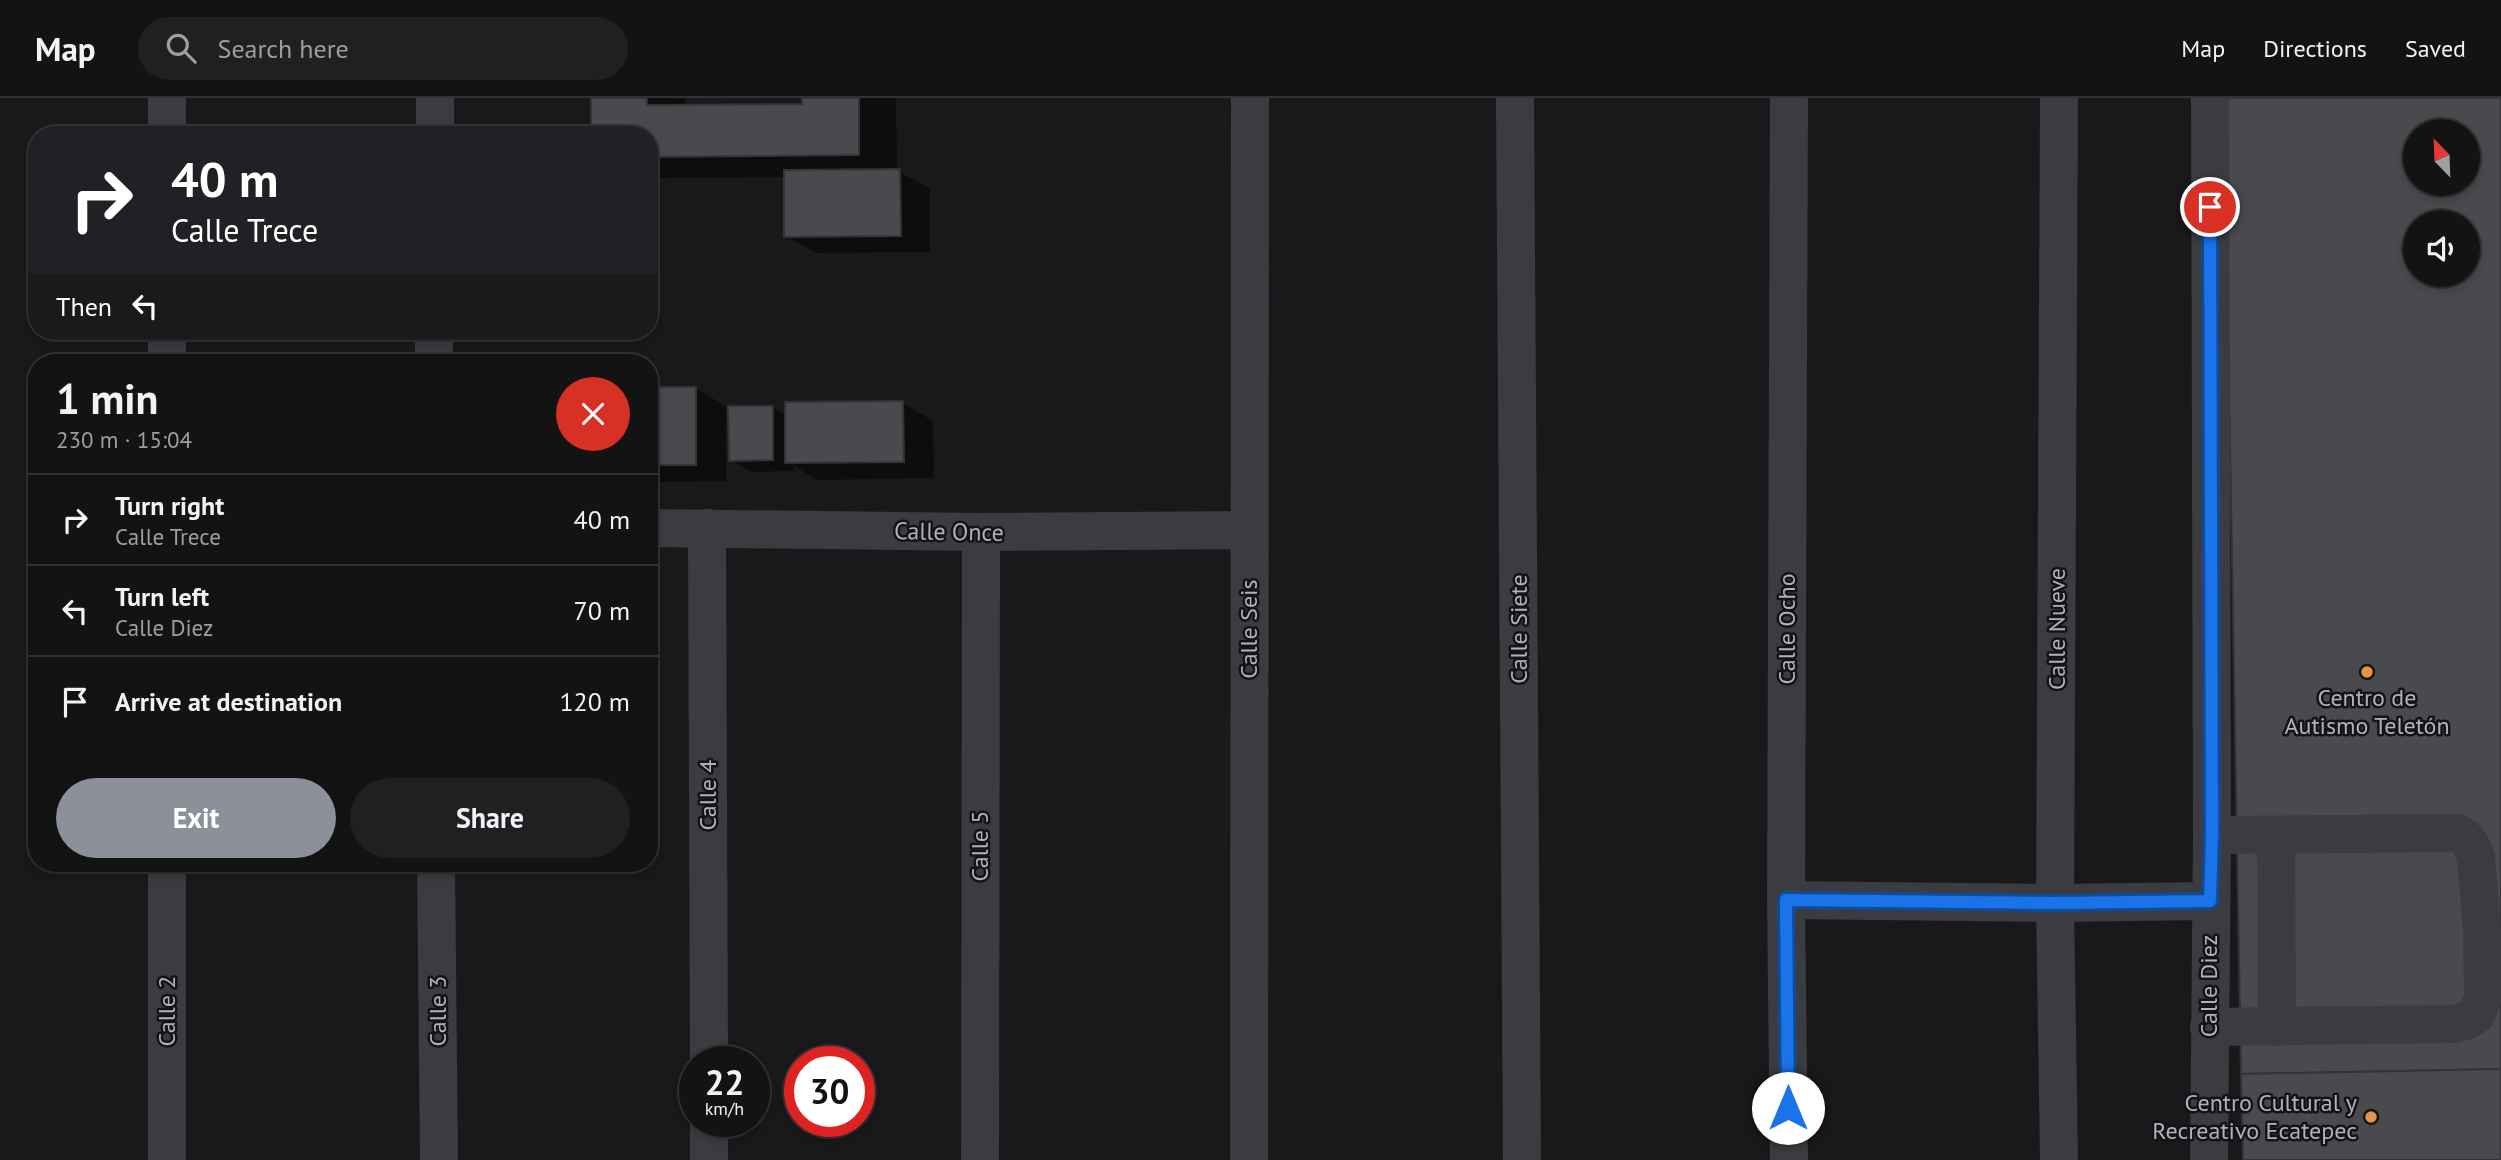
<!DOCTYPE html>
<meta charset="utf-8">
<style>
:root{--surface:#131314;--page:#202022;--text:#f1f3f6;--muted:#9d9ea0;--line:#323234;--accent:#8c9099}
body{margin:0;font-family:"PT Sans",sans-serif;background:var(--page);color:var(--text);height:100vh;display:flex;flex-direction:column;font-size:26px;white-space:nowrap}
*{box-sizing:border-box;margin:0}
p{font-size:23px;color:var(--muted)}
.icon{flex:none;width:38px;height:38px;fill:none;stroke:currentColor;stroke-width:2;stroke-linecap:round;stroke-linejoin:round}
.map{position:relative;flex:1;overflow:hidden}
.side{position:absolute;left:28px;top:256px;width:630px;height:518px;display:flex;flex-direction:column;background:var(--surface);border-radius:28px;box-shadow:0 4px 10px #0003,0 0 0 2px var(--line)}
.side>*{flex:none}
.hud{position:absolute;left:28px;top:28px;width:630px;height:214px;border-radius:28px;box-shadow:0 4px 10px #0003,0 0 0 2px var(--line);background:#202124;color:#fff;overflow:hidden}
.needle{width:46px;rotate:337deg}
.tools{position:absolute;left:2403px;top:21px;display:grid;gap:14px}
.tools a{display:grid;place-items:center;width:77px;height:77px;border-radius:50%;background:var(--surface);box-shadow:0 4px 10px #0003,0 0 0 2px var(--line);font-size:35px}
.speed{position:absolute;left:679px;top:948px;display:flex;gap:14px;font-size:35px;font-weight:700;text-align:center}
.speed>*{display:grid;place-content:center;width:91px;height:91px;border-radius:50%;background:var(--surface);box-shadow:0 4px 10px #0003,0 0 0 2px var(--line);line-height:1}
.speed small{font-size:18px;font-weight:400}
.speed .limit{border:10px solid #d22;background:#fff;color:#111}
.pin{position:absolute;display:grid;place-items:center;width:60px;height:60px;color:#fff;margin:-30px;border:4px solid #fff;border-radius:50%;box-shadow:0 2px 7px #0007}
.me{position:absolute;width:77px;margin:-38px;rotate:0deg;stroke-linejoin:round;filter:drop-shadow(0 0 5px #0008)}
.turn{display:flex;align-items:center;gap:24px;height:147px;padding:0 28px;font-size:32px}
.turn .icon{width:91px;height:91px;stroke-width:2.5}
.turn b{display:block;font-size:49px;line-height:60px}
.then{display:flex;align-items:center;height:66px;padding:0 28px;background:#0003;gap:14px;font-size:26px}
.round{display:grid;place-items:center;flex:none;width:74px;height:74px;border-radius:37px;background:var(--page)}
.headline{display:flex;align-items:center;justify-content:space-between;height:119px;padding:0 28px}
h1{font-size:42px;font-weight:700;line-height:52px}
.cta{display:flex;gap:14px;margin-top:auto;padding:14px 28px}
.cta a{flex:1;height:80px;border-radius:42px;background:var(--accent);color:#fff;font-size:28px;font-weight:700;line-height:80px;text-align:center}
.cta a+a{background:var(--page);color:var(--text)}
ul{padding:0;list-style:none}
li{display:flex;align-items:center;gap:21px;height:91px;padding:0 28px;border-top:2px solid var(--line)}
li div{flex:1}
li b{display:block;font-size:26px}
li em{font-style:normal}
header{display:flex;align-items:center;gap:42px;box-sizing:border-box;height:98px;padding:0 35px;background:var(--surface);border-bottom:2px solid var(--line)}
header strong{font-size:33px}
nav{display:flex;gap:38px;margin-inline-start:auto;font-size:24px}
.search{width:490px;height:63px;background:var(--page);display:flex;align-items:center;gap:18px;box-sizing:border-box;padding:0 24px;border-radius:38px;color:var(--muted);font-size:26px}
.map>svg:first-child{display:block}
.shadow{fill:#0007;fill-rule:evenodd}
.building{fill:#484a4d;stroke:#333437;stroke-width:2;fill-rule:evenodd}
.lines{fill:none;stroke-linecap:round;stroke-linejoin:round}
.minor{stroke:#3a3c40;stroke-width:38}
.route-casing{stroke:#114b97;stroke-width:18}
.route{stroke:#1a73e8;stroke-width:12}
.poi-dot{fill:#e39449;stroke:#141416;stroke-width:2.5}
.labels{text-anchor:middle;stroke-width:5;stroke-linejoin:round;paint-order:stroke}
.street-label{font-size:24px;fill:#adb3b9;stroke:#141416}
.poi-label{font-size:24px;fill:#adb3b9;stroke:#141416}
</style>
<header>
<strong>Map</strong>
<div class="search"><svg class="icon" aria-label="search" viewBox="0 0 24 24"><circle cx="10" cy="10" r="6"/><path d="M15 15l6 6"/></svg>Search here</div>
<nav><a>Map</a><a>Directions</a><a>Saved</a></nav>
</header>
<div class="map">
<svg width="2501" height="1062" viewBox="0 0 2501 1062">
<rect width="100%" height="100%" fill="#19191b"/>
<g class="shadow">
<polygon points="593,0 685,0 685,9 804,8 804,0 896,0 897,73 930,90 930,154 816,155 786,138 786,79 649,80 649,37"/>
<path d="M2226 0H2501V1062H2246ZM2415 33H2468V86H2415ZM2415 124H2468V177H2415Z"/>
<polygon points="649,291 696,291 726,308 726,383 649,384"/>
<polygon points="903,305 933,323 934,380 817,382 794,368 794,373 751,374 731,362 773,310 786,317"/>
</g>
<g class="building">
<polygon points="591,0 647,0 647,7 802,6 802,0 859,0 859,57 649,59 649,37 591,37"/>
<path d="M2224 0H2501V971L2241 976ZM2415 33H2468V86H2415ZM2415 124H2468V177H2415Z"/>
<polygon points="900,71 901,138 784,139 784,72"/>
<rect x="649" y="289" width="47" height="78"/>
<polygon points="903,303 904,364 785,365 785,304"/>
<polygon points="728,308 773,308 773,362 729,363"/>
<polygon points="2501,971 2501,1062 2243,1062 2241,976"/>
</g>
<g class="lines">
<g class="minor">
<polyline points="1515,0 1522,1062"/>
<polyline points="167,37 167,0"/>
<polyline points="435,37 435,0"/>
<polyline points="167,264 167,233"/>
<polyline points="434,264 434,233"/>
<polyline points="649,430 981,434 1249,432"/>
<polyline points="707,430 709,964"/>
<polyline points="2276,738 2277,929"/>
<polyline points="436,765 439,1062"/>
<polyline points="1786,802 2055,805 2209,803"/>
<path d="M2209 929 2454 926 2466 923 2476 917 2483 900 2482 830 2476 760C2473 748 2468 741 2458 735L2212 737"/>
<polyline points="709,1024 709,1062"/>
<polyline points="167,1062 167,765"/>
<polyline points="980,1062 981,434"/>
<polyline points="1249,1062 1250,0"/>
<polyline points="1789,1062 1786,802 1789,0"/>
<polyline points="2059,1062 2055,805 2059,0"/>
<polyline points="2209,1062 2212,737 2210,0"/>
</g>
</g>
<g class="lines">
<defs>
<polyline id="route" points="1788,1010 1786,802 2056,805 2210,803 2212,737 2210,109"/>
</defs>
<use href="#route" class="route-casing"/>
<use href="#route" class="route"/>
</g>
<g class="poi-dot">
<circle cx="2367" cy="574" r="7"/>
<circle cx="2371" cy="1019" r="7"/>
</g>
<g class="labels">
<g class="street-label">
<text transform="translate(949 434) rotate(1)" y="8">Calle Once</text>
<text transform="translate(1249 531) rotate(-90)" y="8">Calle Seis</text>
<text transform="translate(1519 531) rotate(-90)" y="8">Calle Siete</text>
<text transform="translate(1787 531) rotate(-90)" y="8">Calle Ocho</text>
<text transform="translate(2057 531) rotate(-90)" y="8">Calle Nueve</text>
<text transform="translate(708 697) rotate(-90)" y="8">Calle 4</text>
<text transform="translate(980 748) rotate(-90)" y="8">Calle 5</text>
<text transform="translate(2209 888) rotate(-90)" y="8">Calle Diez</text>
<text transform="translate(167 913) rotate(-90)" y="8">Calle 2</text>
<text transform="translate(438 913) rotate(-90)" y="8">Calle 3</text>
</g>
<g class="poi-label">
<text x="2367" y="608">Centro de<tspan x="2367" dy="28">Autismo Teletón</tspan></text>
<text x="2357" y="1013" text-anchor="end">Centro Cultural y<tspan x="2357" dy="28">Recreativo Ecatepec</tspan></text>
</g>
</g>
</svg>
<div class="tools">
<a><svg class="needle" viewBox="-14 -14 28 28"><path d="M0-13l5 13h-10z" fill="#e53935"/><path d="M0 13l5-13h-10z" fill="#9d9ea0"/></svg></a>
<a><svg class="icon" aria-label="sound" viewBox="0 0 24 24"><path d="M4 9h4l5-4v14l-5-4H4zM17 9q2 3 0 6"/></svg></a>
</div>
<div class="speed"><div>22<small>km/h</small></div><div class="limit">30</div></div>
<div class="pin" style="left:2210px;top:109px;background:#d93025"><svg class="icon" aria-label="arrive" viewBox="0 0 24 24"><path d="M6 21V4h12l-3 4 3 4H6"/></svg></div>
<svg class="me" style="left:1788px;top:1010px" viewBox="-20 -20 40 40"><circle r="19" fill="#fff"/><path d="M0-13L10 11 0 6-10 11z" fill="#1a73e8"/></svg>
<div class="hud">
<div class="turn"><svg class="icon" aria-label="right" viewBox="0 0 24 24"><path d="M7 20v-9h11M14 6l5 5-5 5"/></svg><div><b>40 m</b>Calle Trece</div></div>
<div class="then">Then<svg class="icon" aria-label="left" viewBox="0 0 24 24"><path d="M17 20v-9H6M10 6l-5 5 5 5"/></svg></div>
</div>
<section class="side">
<div class="headline"><div><h1>1 min</h1><p>230 m · 15:04</p></div><a class="round" style="background:#d93025;color:#fff"><svg class="icon" aria-label="close" viewBox="0 0 24 24"><path d="M6 6l12 12M18 6L6 18"/></svg></a></div>
<ul>
<li><svg class="icon" aria-label="right" viewBox="0 0 24 24"><path d="M7 20v-9h11M14 6l5 5-5 5"/></svg><div><b>Turn right</b><p>Calle Trece</p></div><em>40 m</em></li>
<li><svg class="icon" aria-label="left" viewBox="0 0 24 24"><path d="M17 20v-9H6M10 6l-5 5 5 5"/></svg><div><b>Turn left</b><p>Calle Diez</p></div><em>70 m</em></li>
<li><svg class="icon" aria-label="arrive" viewBox="0 0 24 24"><path d="M6 21V4h12l-3 4 3 4H6"/></svg><div><b>Arrive at destination</b></div><em>120 m</em></li>
</ul>
<div class="cta"><a>Exit</a><a>Share</a></div>
</section>
</div>
